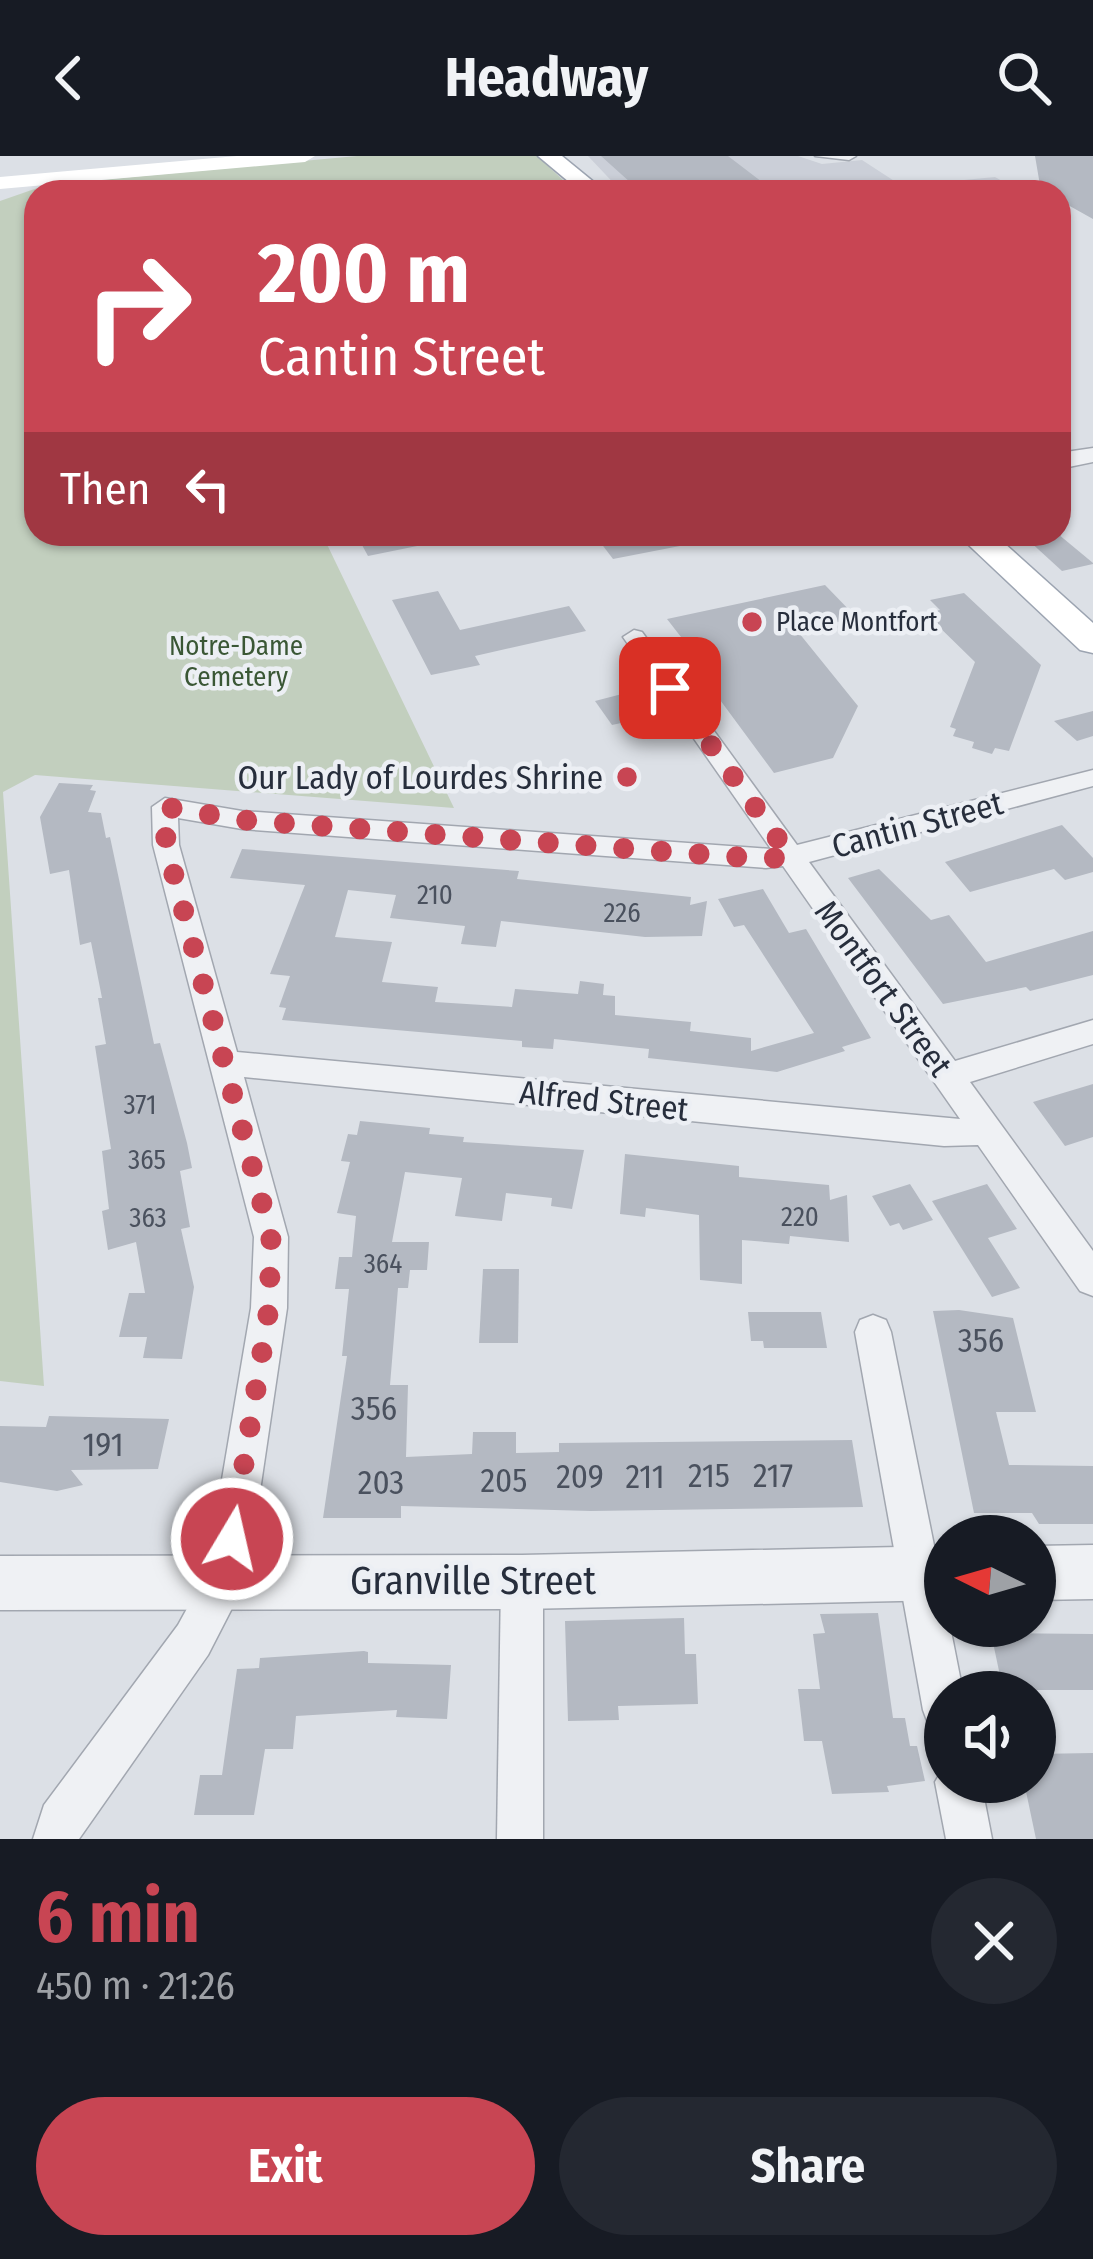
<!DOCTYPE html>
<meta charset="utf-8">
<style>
:root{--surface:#171b24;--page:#242831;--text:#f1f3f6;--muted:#9ea1a6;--accent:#c84553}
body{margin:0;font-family:"Fira Sans Condensed",sans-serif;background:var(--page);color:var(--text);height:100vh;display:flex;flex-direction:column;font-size:45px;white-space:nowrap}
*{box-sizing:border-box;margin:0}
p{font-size:39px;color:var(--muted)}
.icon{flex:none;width:66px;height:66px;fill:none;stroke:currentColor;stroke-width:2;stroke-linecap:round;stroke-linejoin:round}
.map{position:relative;height:1683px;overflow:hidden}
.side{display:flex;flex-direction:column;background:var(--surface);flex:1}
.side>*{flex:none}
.hud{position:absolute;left:24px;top:24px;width:1047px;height:366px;border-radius:36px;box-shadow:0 3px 9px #0004;background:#c84553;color:#fff;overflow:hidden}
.needle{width:78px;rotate:275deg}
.tools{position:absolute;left:924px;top:1359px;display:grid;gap:24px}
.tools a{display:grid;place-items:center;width:132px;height:132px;border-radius:50%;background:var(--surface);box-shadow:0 3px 9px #0004;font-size:60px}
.pin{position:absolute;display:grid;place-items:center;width:102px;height:102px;color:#fff;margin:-51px;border-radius:24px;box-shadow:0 6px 18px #0006}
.me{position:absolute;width:132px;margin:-66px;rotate:9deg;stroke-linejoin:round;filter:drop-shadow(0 0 9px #0008)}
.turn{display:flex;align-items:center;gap:42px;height:252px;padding:0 36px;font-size:54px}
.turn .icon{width:156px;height:156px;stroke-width:2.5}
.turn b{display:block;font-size:84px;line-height:102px}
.then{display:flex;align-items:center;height:114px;padding:0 36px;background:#0003;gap:24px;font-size:45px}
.round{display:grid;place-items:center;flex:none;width:126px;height:126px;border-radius:63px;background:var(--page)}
.head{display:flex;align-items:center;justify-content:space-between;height:204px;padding:0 36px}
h1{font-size:72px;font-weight:700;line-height:90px;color:var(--accent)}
.primary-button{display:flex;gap:24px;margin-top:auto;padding:24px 36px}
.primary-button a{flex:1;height:138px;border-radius:72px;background:var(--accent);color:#fff;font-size:48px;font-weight:700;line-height:138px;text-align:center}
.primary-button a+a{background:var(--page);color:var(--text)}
header{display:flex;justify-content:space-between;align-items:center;height:156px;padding:0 36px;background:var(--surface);font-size:54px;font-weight:700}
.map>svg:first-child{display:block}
.built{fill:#cbcfd8}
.green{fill:#c2cfbe}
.building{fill:#b4b9c2}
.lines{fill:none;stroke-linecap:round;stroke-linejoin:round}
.minor-casing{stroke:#a2a7b0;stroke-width:3}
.tertiary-casing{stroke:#a2a7b0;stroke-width:3}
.primary-casing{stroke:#9ca4b1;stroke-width:3}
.minor{fill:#eff1f4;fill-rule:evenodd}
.tertiary{fill:#eff1f4;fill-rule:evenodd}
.secondary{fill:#fff;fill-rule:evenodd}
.primary{fill:#fff;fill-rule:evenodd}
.route{stroke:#c84553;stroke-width:21;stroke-dasharray:0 37.8}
.poi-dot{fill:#c84553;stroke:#eceff4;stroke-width:4.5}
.labels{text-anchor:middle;stroke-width:9;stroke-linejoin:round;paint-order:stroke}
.far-poi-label{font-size:27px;fill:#272e3c;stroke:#eceff4;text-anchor:start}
.far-park-label{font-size:27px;fill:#3a5735;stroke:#eceff4}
.number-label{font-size:27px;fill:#4a515e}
.poi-label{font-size:33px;fill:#272e3c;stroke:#eceff4;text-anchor:end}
.street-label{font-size:33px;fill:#272e3c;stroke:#eceff4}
.near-number-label{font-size:33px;fill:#4a515e}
.near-street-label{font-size:39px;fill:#272e3c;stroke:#eceff4}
</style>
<header><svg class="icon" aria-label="back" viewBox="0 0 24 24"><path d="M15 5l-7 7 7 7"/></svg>Headway<svg class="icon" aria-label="search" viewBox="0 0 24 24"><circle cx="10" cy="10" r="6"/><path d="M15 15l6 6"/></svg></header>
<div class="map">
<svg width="1093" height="1683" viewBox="0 0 1093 1683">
<rect width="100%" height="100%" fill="#dce0e6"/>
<polygon class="built" points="588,0 798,0 822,8 862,4 902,30 995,21 1022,36 622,36"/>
<polygon class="green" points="357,0 537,0 576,36 36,36 36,378 322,378 454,652 35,619 3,636 44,1230 0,1225 0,45 46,29"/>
<g class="building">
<polygon points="601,0 728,0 775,36 632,36 631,27"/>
<polygon points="1035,0 1093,0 1093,63 1059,44 1059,36 1041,35"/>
<polygon points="356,378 426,378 427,388 368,400"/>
<polygon points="594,378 684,378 685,389 613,403"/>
<polygon points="1058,378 1093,407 1093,408 1062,415 1027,383"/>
<polygon points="825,429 856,461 799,477 858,550 833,602 774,617 695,510 702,508 667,463"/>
<polygon points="438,435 460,474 569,450 586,475 475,500 480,509 431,519 392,444"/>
<polygon points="964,437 1041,509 1009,595 995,592 992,598 972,592 974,586 953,580 956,573 950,571 975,506 932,464 936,463 930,456 940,454 930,444"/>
<polygon points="622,538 639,563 612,569 595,545"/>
<polygon points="1093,555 1093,580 1077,585 1054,565"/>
<polygon points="59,627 93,629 90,634 96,635 88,656 101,657 106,682 110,681 154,888 160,887 187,987 192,1012 180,1015 190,1071 181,1073 194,1131 182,1203 143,1202 147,1181 119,1181 129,1137 145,1137 136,1086 108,1094 102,1055 109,1053 102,995 111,993 95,890 106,888 98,842 102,842 91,786 80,789 69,714 50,718 40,661"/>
<polygon points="1062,669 1093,702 1093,716 1065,724 1054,713 970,736 945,706"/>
<polygon points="242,693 519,715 517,723 691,741 690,749 707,745 702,780 645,781 501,765 496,791 461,788 465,770 390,762 396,739 348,734 335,781 392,786 382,826 438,831 435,846 512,851 515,833 578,838 580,825 604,828 603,839 615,840 615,859 691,866 690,875 751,882 751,895 814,877 744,769 734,771 718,743 763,733 789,777 806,773 871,882 842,891 845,895 777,916 648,902 649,893 554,883 553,893 522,891 522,885 282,864 286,852 279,851 290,820 270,818 305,729 230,722"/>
<polygon points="879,713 931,764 949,759 986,806 1093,775 1093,819 1030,835 1026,831 943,848 848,722"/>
<polygon points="1093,928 1093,981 1065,990 1033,946"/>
<polygon points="360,965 430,972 429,978 464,981 463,986 584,994 572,1053 551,1050 552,1042 506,1037 502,1065 455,1060 462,1022 405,1016 392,1086 429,1086 427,1114 410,1114 408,1132 398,1132 390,1229 408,1229 406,1301 472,1298 473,1276 516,1276 516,1297 559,1296 559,1287 852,1284 863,1351 591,1355 401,1350 401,1362 323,1362 347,1200 342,1200 349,1133 335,1133 339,1101 352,1101 356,1060 337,1057 350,1006 341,1005 348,978 357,979"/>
<polygon points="625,998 739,1010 739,1021 829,1029 830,1044 847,1039 849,1086 790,1080 789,1088 742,1084 742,1128 700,1124 699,1059 646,1052 645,1061 620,1058"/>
<polygon points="910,1028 933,1064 903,1074 899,1067 890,1070 872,1040"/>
<polygon points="987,1028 1017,1073 988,1082 1020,1132 992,1141 932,1045"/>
<polygon points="483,1113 519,1113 518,1187 479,1187"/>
<polygon points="959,1154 1013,1162 1036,1256 996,1256 1009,1309 1093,1310 1093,1368 1039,1368 1032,1357 974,1357 933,1155"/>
<polygon points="748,1156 821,1156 827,1192 764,1192 763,1185 751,1185"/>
<polygon points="49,1260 169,1263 158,1313 71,1314 83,1329 57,1335 0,1326 0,1270 46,1271"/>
<polygon points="878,1457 893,1562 905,1562 910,1590 917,1590 925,1625 887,1630 889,1636 832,1638 822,1585 804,1585 798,1533 820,1533 813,1478 825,1477 820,1458"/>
<polygon points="684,1462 685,1498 696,1498 698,1548 618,1550 619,1564 568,1565 565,1465"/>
<polygon points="991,1477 1093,1478 1093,1534 1003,1534"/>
<polygon points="364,1495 368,1496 368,1507 451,1509 447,1563 396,1561 397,1554 296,1560 293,1593 265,1593 254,1659 194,1659 200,1619 222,1619 237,1513 259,1512 260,1502"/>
<polygon points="1093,1597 1093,1683 1036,1683 1024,1626 1035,1626 1035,1598"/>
</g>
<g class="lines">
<defs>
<g id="minor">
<polygon points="815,0 856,0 849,4"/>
<path d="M634 474 642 476 797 689 1093 614V630L809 706 955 905 1093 864V888L970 926 1093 1095V1140L1080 1135 978 989 944 990 244 921 288 1081 287 1152 247 1423 208 1499 79 1683H33L44 1649 178 1469 206 1418 251 1152 254 1081 153 689 152 651 165 642 242 655 771 693 623 481ZM178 662 242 673 766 712 783 710 960 963 237 896 179 689Z"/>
<polygon points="873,1159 886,1164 891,1176 945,1444 945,1470 950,1470 963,1536 945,1536 945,1576 929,1570 923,1554 855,1176 860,1164"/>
<polygon points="522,1405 537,1411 543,1426 543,1683 497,1683 501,1426 507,1411"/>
<polygon points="945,1609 945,1626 981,1626 992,1683 946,1683 935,1626"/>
</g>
<g id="tertiary">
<polygon points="1093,292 1093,306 1059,313 1059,297"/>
<polygon points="1093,1389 1093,1443 1035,1444 1035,1390"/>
<polygon points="945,1390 945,1444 522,1453 0,1454 0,1400 522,1399"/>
</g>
<g id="primary">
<polygon points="538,0 562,0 606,36 581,36"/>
<polygon points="957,378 994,378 1093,467 1093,497 1080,494"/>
</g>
</defs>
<use href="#minor" class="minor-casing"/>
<use href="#tertiary" class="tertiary-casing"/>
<use href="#primary" class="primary-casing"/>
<use href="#minor" class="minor"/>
<use href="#tertiary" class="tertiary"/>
<polygon class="secondary" points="237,0 315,0 305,6 0,33 0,21"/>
<use href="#primary" class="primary"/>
</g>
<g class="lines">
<polyline class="route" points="232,1383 269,1152 271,1081 166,689 165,651 242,664 766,703 790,700 670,532"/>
</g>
<g class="poi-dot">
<circle cx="752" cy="466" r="12"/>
<circle cx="627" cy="621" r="12"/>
</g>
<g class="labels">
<g class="far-poi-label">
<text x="776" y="475">Place Montfort</text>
</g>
<g class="far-park-label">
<text x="236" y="499">Notre-Dame<tspan x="236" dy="31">Cemetery</tspan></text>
</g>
<g class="number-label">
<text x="435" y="748">210</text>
<text x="622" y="766">226</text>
<text x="140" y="958">371</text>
<text x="147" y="1013">365</text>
<text x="800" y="1070">220</text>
<text x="148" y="1071">363</text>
<text x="383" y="1117">364</text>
</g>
<g class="poi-label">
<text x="603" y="633">Our Lady of Lourdes Shrine</text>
</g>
<g class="street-label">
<text transform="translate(917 668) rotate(-15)" y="12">Cantin Street</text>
<text transform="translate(884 832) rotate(54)" y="12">Montfort Street</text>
<text transform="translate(604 944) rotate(6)" y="12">Alfred Street</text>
</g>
<g class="near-number-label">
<text x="981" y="1196">356</text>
<text x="374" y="1264">356</text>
<text x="103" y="1300">191</text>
<text x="709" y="1331">215</text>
<text x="773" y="1331">217</text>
<text x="580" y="1332">209</text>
<text x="645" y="1332">211</text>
<text x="504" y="1336">205</text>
<text x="381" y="1338">203</text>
</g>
<g class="near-street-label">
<text x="473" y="1438">Granville Street</text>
</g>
</g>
</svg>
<div class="tools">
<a><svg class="needle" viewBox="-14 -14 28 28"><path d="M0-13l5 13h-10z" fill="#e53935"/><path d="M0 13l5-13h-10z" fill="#9ea1a6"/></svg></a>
<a><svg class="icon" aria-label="sound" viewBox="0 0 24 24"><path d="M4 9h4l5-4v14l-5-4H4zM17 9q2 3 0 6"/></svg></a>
</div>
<div class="pin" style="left:670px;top:532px;background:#d93025"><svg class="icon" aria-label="arrive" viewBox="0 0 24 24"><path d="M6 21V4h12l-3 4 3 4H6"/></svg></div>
<svg class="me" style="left:232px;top:1383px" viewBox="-20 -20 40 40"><circle r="17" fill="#c84553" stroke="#fff" stroke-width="3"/><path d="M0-11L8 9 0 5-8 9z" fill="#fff"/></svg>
<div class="hud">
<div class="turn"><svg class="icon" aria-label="right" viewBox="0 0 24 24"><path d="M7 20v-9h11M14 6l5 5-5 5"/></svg><div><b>200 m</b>Cantin Street</div></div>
<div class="then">Then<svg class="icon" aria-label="left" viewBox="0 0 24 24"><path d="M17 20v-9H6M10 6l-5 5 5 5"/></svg></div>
</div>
</div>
<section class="side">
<div class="head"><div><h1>6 min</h1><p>450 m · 21:26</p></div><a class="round"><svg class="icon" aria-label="close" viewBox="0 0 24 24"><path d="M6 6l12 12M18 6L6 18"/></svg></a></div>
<div class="primary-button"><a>Exit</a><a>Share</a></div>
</section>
